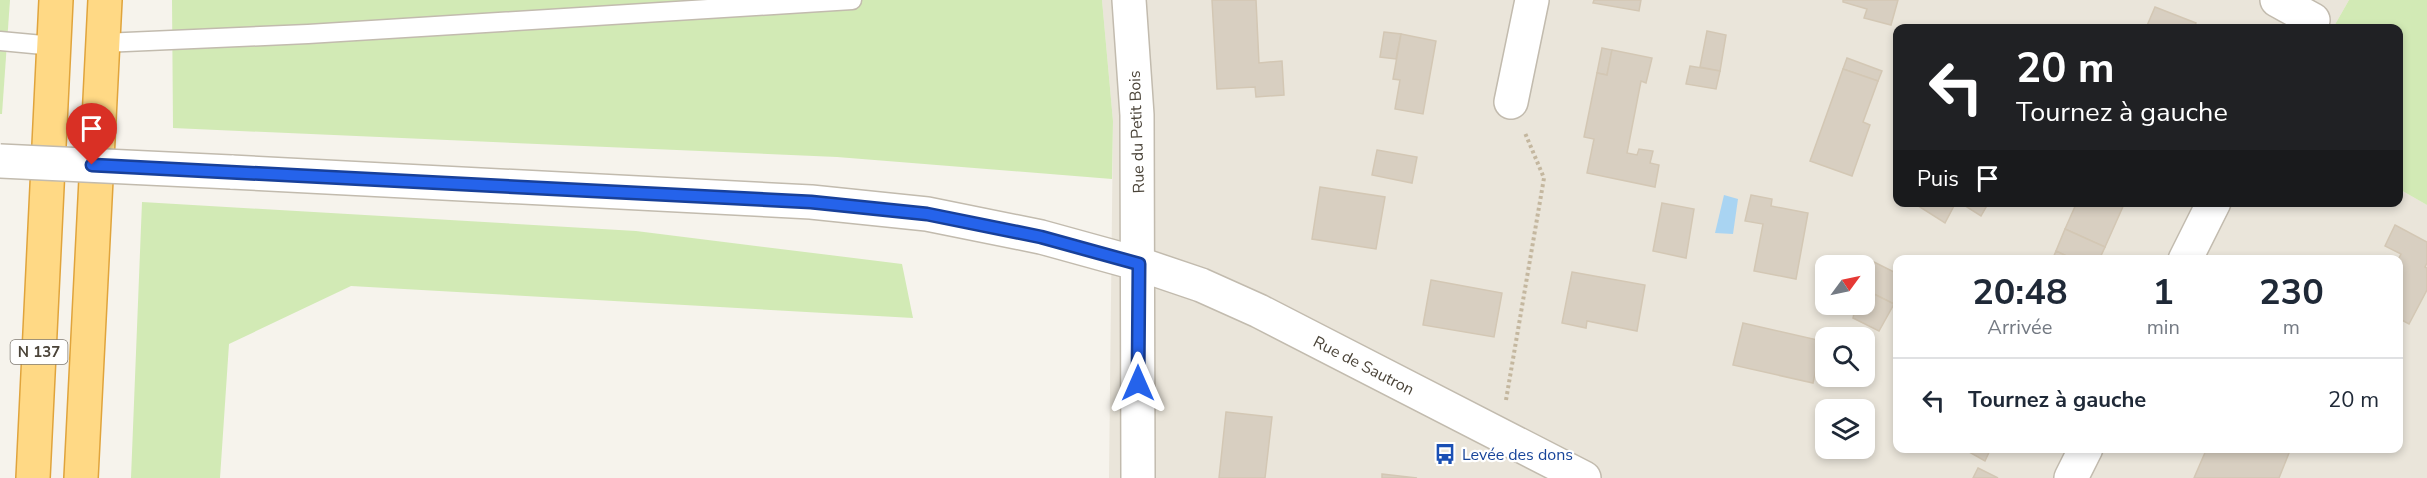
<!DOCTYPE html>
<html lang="fr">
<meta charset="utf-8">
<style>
:root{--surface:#fff;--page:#f2f2f3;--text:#1f2937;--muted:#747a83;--line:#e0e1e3}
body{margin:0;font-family:"Nunito Sans",sans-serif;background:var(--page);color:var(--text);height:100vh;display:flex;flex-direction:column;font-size:22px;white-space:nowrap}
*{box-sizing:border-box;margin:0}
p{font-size:20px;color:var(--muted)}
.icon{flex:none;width:33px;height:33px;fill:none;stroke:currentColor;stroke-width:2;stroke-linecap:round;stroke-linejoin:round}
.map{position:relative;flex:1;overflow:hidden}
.side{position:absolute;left:1893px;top:255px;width:510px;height:198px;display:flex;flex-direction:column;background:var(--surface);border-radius:12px;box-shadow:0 3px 9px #0003}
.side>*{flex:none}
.top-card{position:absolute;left:1893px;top:24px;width:510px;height:183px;border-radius:12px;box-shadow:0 3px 9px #0003;background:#202124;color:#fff;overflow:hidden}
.needle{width:39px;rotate:57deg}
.fabs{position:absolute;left:1815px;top:255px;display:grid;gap:12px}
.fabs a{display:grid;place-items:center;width:60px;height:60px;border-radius:12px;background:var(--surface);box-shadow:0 3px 9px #0003;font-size:30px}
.pin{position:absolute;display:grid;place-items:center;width:51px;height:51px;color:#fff;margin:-62px -26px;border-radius:50% 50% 50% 0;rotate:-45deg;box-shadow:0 0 6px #0007}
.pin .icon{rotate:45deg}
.me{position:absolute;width:66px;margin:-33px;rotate:0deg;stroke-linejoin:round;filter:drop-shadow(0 0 4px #0008)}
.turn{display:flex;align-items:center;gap:21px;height:126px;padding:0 24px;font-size:27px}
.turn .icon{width:78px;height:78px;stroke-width:2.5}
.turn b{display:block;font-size:42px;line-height:51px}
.then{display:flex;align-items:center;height:57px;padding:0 24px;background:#0003;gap:12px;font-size:22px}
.eta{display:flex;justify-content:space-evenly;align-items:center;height:102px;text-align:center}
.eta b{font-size:36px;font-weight:700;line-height:42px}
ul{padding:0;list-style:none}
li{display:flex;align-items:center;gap:18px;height:84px;padding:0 24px;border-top:2px solid var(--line)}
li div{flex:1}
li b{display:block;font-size:22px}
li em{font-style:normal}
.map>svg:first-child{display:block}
.residential{fill:#eae5da;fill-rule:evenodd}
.green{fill:#d2eab5}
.water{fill:#a9d4f2}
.building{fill:#d8cfc1;stroke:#d3c7b4;stroke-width:1.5}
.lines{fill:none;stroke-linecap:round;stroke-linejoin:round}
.service-casing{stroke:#c2bbae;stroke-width:21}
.minor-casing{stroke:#c2bbae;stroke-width:36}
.tertiary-casing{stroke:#c2bbae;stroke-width:36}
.trunk-casing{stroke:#e0a43c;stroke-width:36}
.path{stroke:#c4b79f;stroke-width:4;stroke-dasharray:3 3;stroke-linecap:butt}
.service{stroke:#fff;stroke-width:18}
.minor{stroke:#fff;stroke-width:33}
.tertiary{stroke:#fff;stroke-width:33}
.trunk{stroke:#ffd985;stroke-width:33}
.tertiary-bridge-casing{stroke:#c2bbae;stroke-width:36;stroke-linecap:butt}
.tertiary-bridge{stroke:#fff;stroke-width:33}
.route-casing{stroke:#184099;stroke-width:15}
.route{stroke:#2563eb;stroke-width:10}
.labels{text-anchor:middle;stroke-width:4.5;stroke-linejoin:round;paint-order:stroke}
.shield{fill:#fff;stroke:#817c74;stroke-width:1.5}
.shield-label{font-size:15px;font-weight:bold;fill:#4b4439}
.street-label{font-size:16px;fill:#4b4439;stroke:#fff}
.transit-label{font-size:16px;fill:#164399;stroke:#fff;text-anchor:start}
</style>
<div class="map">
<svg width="2427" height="478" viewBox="0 0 2427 478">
<rect width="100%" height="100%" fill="#f6f3ec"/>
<path class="residential" d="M1102 0H2349L2333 28H1898V202H2398L2399 189 2427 205V478H1109L1113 121ZM1898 260H2398V448H1898ZM1826 266H1864V304H1826ZM1826 338H1864V376H1826ZM1826 410H1864V448H1826Z"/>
<g class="green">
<polygon points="0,0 10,0 2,114 0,114"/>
<polygon points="172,0 1102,0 1113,121 1112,179 837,157 173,128"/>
<polygon points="2349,0 2427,0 2427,205 2399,189 2398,28 2333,28"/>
<polygon points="142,202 636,231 902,264 913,318 351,286 229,344 220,478 131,478"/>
</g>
<polygon class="water" points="1724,195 1738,199 1733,234 1715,233"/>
<g class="building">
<polygon points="1212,0 1256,0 1259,63 1282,61 1284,95 1256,97 1255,87 1217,89"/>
<polygon points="1594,0 1641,0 1639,11 1593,3"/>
<polygon points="1843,0 1898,0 1891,25 1864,18 1867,9 1843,2"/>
<polygon points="2155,7 2196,23 2194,28 2146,28"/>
<polygon points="1707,31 1726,35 1720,71 1700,67"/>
<polygon points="1384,32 1401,34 1396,59 1380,57"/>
<polygon points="1401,34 1436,41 1423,114 1395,109 1400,80 1393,79"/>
<polygon points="1602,48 1612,50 1607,75 1597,73"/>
<polygon points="1612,50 1652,58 1646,83 1641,81 1627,153 1637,155 1639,149 1653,151 1650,163 1659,165 1655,187 1587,173 1594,139 1584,137 1597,73 1607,75"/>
<polygon points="1847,58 1882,71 1878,81 1843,69"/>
<polygon points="1690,66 1720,71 1716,89 1686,84"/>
<polygon points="1843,69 1878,81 1863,122 1870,125 1852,176 1810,161"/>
<polygon points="1377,150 1417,157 1412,183 1372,175"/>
<polygon points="1320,187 1385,197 1376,249 1312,239"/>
<polygon points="1751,195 1772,199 1771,206 1808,213 1796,279 1754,271 1763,224 1745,221"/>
<polygon points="1912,202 1956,202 1945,223"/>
<polygon points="1959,202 1989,202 1981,216"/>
<polygon points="2077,202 2125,202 2105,247 2065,229"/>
<polygon points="1662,203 1694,209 1686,258 1653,251"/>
<polygon points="2395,225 2427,242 2427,263 2425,267 2427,268 2427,290 2409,324 2398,318 2398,260 2401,254 2385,246"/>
<polygon points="2065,229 2105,247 2099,260 2075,260 2056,251"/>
<polygon points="2056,251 2075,260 2052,260"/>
<polygon points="1833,256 1863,262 1863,266 1831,266"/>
<polygon points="1864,257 1898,274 1898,297 1894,304 1864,289"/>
<polygon points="1572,272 1645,285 1637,331 1587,321 1586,328 1562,323"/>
<polygon points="1431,280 1502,293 1494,337 1423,325"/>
<polygon points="1864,289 1894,304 1879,331 1853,318 1856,304 1864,304"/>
<polygon points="1743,323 1822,341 1813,383 1733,365"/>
<polygon points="1226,412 1272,417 1265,478 1219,478"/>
<polygon points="1962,448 1991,448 1985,461"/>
<polygon points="2207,448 2291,448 2279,478 2194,478"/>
<polygon points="1978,468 1998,478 1973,478"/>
<polygon points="1382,474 1417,478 1382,478"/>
</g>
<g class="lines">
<defs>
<g id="service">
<polyline points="0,41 54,46"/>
<polyline points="103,43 308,34 852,0"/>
</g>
<g id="minor">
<polyline points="1129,0 1137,115 1138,478"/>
<polyline points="2277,0 2313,20"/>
<polyline points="1511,102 1532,0"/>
<polyline points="2185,260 2214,202"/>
<polyline points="2071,478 2086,448"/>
</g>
<polyline id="tertiary" points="231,172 811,202 927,214 1041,237 1139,264 1201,285 1259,311 1584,478"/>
<g id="trunk">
<polyline points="33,478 56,0"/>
<polyline points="81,478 105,0"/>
</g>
</defs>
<use href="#service" class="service-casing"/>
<use href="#minor" class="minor-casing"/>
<use href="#tertiary" class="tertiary-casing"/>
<use href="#trunk" class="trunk-casing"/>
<polyline class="path" points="1506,400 1544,178 1525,133"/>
<use href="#service" class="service"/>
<use href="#minor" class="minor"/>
<use href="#tertiary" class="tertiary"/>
<use href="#trunk" class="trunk"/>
<defs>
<polyline id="tertiary-bridge" points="0,161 231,172"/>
</defs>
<use href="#tertiary-bridge" class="tertiary-bridge-casing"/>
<use href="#tertiary-bridge" class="tertiary-bridge"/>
</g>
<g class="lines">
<defs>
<polyline id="route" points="92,165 811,202 927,214 1041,237 1139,264 1138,383"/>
</defs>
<use href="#route" class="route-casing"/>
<use href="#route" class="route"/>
</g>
<defs>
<symbol id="bus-bare" viewBox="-9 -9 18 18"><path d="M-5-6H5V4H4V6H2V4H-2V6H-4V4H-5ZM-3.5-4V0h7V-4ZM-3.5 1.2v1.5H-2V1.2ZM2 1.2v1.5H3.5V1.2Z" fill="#1a4fb4" stroke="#fff" stroke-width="2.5" paint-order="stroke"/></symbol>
</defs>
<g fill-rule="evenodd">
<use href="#bus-bare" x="1430" y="439" width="30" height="30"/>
</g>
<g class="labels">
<rect class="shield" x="10.5" y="340" width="57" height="24" rx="4.5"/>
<g class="shield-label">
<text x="39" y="357">N 137</text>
</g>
<g class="street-label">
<text transform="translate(1136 132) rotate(-92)" y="6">Rue du Petit Bois</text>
<text transform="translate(1364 365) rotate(27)" y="6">Rue de Sautron</text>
</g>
<g class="transit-label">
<text x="1462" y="460">Levée des dons</text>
</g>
</g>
</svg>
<div class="fabs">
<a><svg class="needle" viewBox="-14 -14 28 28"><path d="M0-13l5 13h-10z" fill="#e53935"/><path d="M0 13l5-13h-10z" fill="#747a83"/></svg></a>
<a><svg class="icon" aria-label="search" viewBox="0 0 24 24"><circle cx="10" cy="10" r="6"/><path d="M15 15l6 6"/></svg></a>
<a><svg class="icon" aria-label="layers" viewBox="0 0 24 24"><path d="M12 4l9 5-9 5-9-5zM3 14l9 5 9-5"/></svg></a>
</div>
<div class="pin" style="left:92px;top:165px;background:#d93025"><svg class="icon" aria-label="arrive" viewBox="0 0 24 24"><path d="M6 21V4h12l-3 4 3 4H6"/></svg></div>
<svg class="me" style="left:1138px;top:383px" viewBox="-20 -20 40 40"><path d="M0-17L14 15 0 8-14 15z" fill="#2563eb" stroke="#fff" stroke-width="4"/></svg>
<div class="top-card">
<div class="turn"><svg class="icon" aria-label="left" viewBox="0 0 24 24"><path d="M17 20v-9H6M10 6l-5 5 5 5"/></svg><div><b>20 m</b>Tournez à gauche</div></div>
<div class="then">Puis<svg class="icon" aria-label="arrive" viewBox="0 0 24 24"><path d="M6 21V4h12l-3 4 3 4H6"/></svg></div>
</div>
<section class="side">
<div class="eta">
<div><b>20:48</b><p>Arrivée</p></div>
<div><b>1</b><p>min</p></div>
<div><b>230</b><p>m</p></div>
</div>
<ul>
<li><svg class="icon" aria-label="left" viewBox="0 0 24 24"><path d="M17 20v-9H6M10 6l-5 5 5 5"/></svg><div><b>Tournez à gauche</b></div><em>20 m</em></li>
</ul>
</section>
</div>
